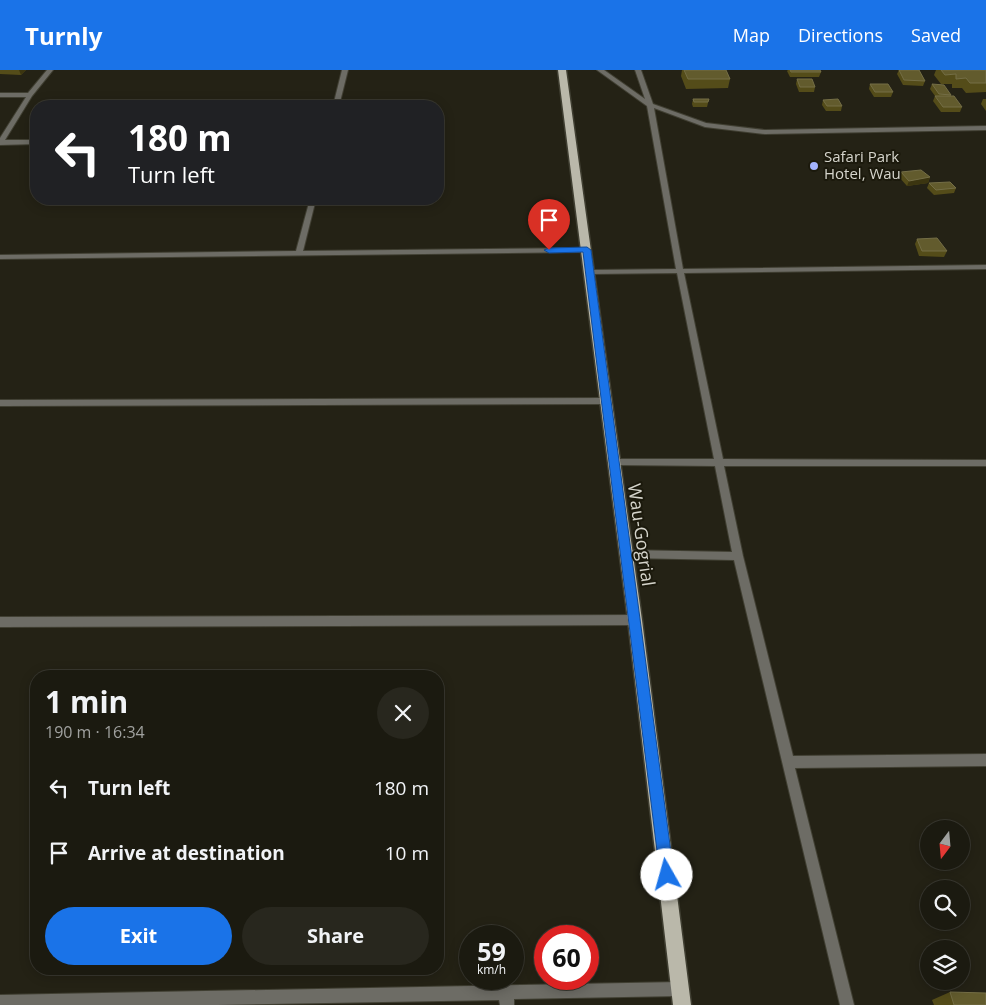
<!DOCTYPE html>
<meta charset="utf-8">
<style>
:root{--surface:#1b1a10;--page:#28271e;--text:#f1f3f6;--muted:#a0a19f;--line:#393830;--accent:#1a73e8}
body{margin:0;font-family:"Open Sans",sans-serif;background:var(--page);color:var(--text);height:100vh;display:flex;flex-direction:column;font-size:19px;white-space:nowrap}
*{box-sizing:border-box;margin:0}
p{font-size:16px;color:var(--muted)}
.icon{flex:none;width:28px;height:28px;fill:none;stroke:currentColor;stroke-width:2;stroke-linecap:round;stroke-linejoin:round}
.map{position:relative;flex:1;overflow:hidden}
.sheet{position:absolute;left:30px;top:600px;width:414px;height:305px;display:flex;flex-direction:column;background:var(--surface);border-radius:20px;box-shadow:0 2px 12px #0003,0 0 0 1px var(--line)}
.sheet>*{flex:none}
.banner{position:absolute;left:30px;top:30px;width:414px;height:105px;border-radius:20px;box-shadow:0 2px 12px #0003,0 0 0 1px var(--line);background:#202124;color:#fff;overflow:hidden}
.needle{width:32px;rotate:196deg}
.buttons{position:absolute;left:920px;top:750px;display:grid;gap:10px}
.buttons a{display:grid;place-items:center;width:50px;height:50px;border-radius:50%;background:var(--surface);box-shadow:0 2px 12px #0003,0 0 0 1px var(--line);font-size:25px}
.speed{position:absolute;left:459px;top:855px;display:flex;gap:10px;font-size:25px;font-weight:700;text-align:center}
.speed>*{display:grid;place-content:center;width:65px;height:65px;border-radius:50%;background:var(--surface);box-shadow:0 2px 12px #0003,0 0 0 1px var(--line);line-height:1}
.speed small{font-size:12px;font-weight:400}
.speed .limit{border:8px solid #d22;background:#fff;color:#111}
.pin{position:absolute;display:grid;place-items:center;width:42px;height:42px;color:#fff;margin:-51px -21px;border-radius:50% 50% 50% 0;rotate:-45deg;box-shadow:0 0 5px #0007}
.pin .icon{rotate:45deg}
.me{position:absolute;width:55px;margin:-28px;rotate:353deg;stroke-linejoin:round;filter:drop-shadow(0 0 4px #0008)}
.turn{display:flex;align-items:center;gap:18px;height:105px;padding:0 15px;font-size:22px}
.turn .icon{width:65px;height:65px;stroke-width:2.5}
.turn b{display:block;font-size:35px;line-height:42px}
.round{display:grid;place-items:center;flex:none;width:52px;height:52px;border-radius:26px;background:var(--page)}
.summary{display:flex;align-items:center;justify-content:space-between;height:85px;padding:0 15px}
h1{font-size:30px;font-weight:700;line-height:38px}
.primary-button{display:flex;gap:10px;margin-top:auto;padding:10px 15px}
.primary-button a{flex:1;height:58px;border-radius:30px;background:var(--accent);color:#fff;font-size:20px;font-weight:700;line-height:58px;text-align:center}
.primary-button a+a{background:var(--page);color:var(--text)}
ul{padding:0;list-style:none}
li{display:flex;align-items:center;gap:15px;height:65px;padding:0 15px}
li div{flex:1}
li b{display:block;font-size:19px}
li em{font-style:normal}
header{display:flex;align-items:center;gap:30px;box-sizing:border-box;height:70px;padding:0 25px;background:var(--accent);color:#fff}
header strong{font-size:24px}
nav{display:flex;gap:28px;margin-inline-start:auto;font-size:18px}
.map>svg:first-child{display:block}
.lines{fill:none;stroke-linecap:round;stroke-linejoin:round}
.minor-casing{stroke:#403f32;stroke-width:2}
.primary-casing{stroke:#403f32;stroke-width:3}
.minor{fill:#6d6c65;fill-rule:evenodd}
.primary{fill:#bab8aa;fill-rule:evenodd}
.wall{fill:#544c19}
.shaded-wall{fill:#3b3510}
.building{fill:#625b2d;stroke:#746e46}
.route{fill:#1a73e8;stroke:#114b97}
.poi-dot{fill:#a3b2fd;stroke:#1b190c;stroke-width:2}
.labels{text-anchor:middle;stroke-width:4;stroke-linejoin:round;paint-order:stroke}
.far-poi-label{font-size:15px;fill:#d6d5cc;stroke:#1b190c;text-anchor:start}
.street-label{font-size:18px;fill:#d6d5cc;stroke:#1b190c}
</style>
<header>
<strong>Turnly</strong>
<nav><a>Map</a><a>Directions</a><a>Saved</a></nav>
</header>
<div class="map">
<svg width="986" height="935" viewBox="0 0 986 935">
<rect width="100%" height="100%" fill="#242215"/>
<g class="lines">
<defs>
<g id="minor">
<polygon points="47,0 53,0 32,26 5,70 36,70 36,74 0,75 0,68 26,27 0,27 0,23 28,23"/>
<polygon points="342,0 348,0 339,36 333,36"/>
<polygon points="597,0 604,0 645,29 635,0 641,0 653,34 706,53 765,60 986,56 986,60 765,64 705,57 654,38 683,199 986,195 986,199 684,203 723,389 986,390 986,396 724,396 743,486 793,686 986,684 986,696 795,698 854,935 840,935 734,490 626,488 622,487 621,484 622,481 626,480 732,482 715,396 614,395 609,392 614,389 714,389 677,203 591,204 587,202 591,200 676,199 647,36"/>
<polygon points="310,129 316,129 303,181 587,178 591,180 587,182 0,189 0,185 296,181"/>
<polygon points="606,328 610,331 606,334 0,336 0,330"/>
<polygon points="635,545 639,547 640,550 639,553 635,555 0,557 0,547"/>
<polygon points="680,912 685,914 687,919 685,924 680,926 514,929 514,935 500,935 499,930 217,935 0,935 0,925"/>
</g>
<polygon id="primary" points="558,0 566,0 642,550 691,935 673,935 628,550"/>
</defs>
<use href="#minor" class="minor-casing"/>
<use href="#primary" class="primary-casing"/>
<use href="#minor" class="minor"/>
<use href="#primary" class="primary"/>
</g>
<g class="wall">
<polygon points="0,0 26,0 21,5 0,4"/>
<polygon points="682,0 726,0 730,9 728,18 686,19 681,6"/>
<polygon points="788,0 820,0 821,2 819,7 790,7 787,1"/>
<polygon points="899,0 919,0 925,11 923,16 903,15 897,4"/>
<polygon points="936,0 986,0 986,22 966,23 962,18 952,18 952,14 941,14 934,5"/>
<polygon points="797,9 815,17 814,22 799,22 796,14"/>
<polygon points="870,14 893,22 891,27 874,27 869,19"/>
<polygon points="932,14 951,25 951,26 962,37 960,42 941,42 933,31 935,26 930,19"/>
<polygon points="693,29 709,29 707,37 693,37 692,34"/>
<polygon points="983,29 986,29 986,41 981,34"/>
<polygon points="823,30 842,36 841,41 826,41 822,35"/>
<polygon points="901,102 930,107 928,113 907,116 899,107"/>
<polygon points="929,113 956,118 954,123 934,125 927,118"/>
<polygon points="917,169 947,181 944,187 919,186 915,174"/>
<polygon points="950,922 986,935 934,935 932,930"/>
</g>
<g class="shaded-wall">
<polygon points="19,0 26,0 21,5"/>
<polygon points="930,107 928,113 907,116 909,111"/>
</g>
<g class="building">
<polygon points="684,0 726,0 730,9 688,9"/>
<polygon points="790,0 820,0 821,2 791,2"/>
<polygon points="899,0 919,0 925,11 904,10"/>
<polygon points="941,0 986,0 986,13 970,13 966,8 956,9 956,4 945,5"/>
<polygon points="797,9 812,9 815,17 800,17"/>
<polygon points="870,14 888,14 893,22 875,22"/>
<polygon points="932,14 944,15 951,25 939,24"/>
<polygon points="935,26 954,26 962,37 943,37"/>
<polygon points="693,29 709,29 708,32 694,32"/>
<polygon points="838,29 842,36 827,36 823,30"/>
<polygon points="921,100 930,107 909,111 901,102"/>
<polygon points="950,112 956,118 936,120 929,113"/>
<polygon points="937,168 947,181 922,181 917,169"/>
<polygon points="950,922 986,923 986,935 954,935"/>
</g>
<polygon class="route" points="587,177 591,180 674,805 672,811 667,813 662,811 660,805 583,182 549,183 544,180 549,178"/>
<circle class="poi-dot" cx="814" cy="96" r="5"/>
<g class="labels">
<g class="far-poi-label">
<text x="824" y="92">Safari Park<tspan x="824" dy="17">Hotel, Wau</tspan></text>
</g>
<g class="street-label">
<text transform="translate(641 465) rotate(82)" y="6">Wau-Gogrial</text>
</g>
</g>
</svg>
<div class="buttons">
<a><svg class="needle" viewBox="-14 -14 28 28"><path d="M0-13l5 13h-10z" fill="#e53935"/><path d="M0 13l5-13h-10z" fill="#a0a19f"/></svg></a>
<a><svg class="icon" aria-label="search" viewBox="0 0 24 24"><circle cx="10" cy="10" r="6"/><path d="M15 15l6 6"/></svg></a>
<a><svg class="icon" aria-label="layers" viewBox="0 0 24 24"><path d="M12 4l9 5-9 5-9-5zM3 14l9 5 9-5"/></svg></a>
</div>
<div class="speed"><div>59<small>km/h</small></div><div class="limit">60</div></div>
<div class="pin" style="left:549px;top:180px;background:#d93025"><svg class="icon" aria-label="arrive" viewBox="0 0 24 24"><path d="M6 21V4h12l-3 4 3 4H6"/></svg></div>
<svg class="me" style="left:667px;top:805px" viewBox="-20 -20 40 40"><circle r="19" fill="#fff"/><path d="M0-13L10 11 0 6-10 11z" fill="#1a73e8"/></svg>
<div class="banner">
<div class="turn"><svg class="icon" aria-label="left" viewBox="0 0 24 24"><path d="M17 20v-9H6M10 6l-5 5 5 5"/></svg><div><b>180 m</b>Turn left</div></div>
</div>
<section class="sheet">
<div class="summary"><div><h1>1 min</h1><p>190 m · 16:34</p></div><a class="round"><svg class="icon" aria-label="close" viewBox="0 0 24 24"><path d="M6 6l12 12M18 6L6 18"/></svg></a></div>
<ul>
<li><svg class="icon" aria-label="left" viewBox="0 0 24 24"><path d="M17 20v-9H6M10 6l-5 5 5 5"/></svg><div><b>Turn left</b></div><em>180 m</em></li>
<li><svg class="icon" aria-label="arrive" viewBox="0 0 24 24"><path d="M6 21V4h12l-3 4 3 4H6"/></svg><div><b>Arrive at destination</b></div><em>10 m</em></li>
</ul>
<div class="primary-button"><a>Exit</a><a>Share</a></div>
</section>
</div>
